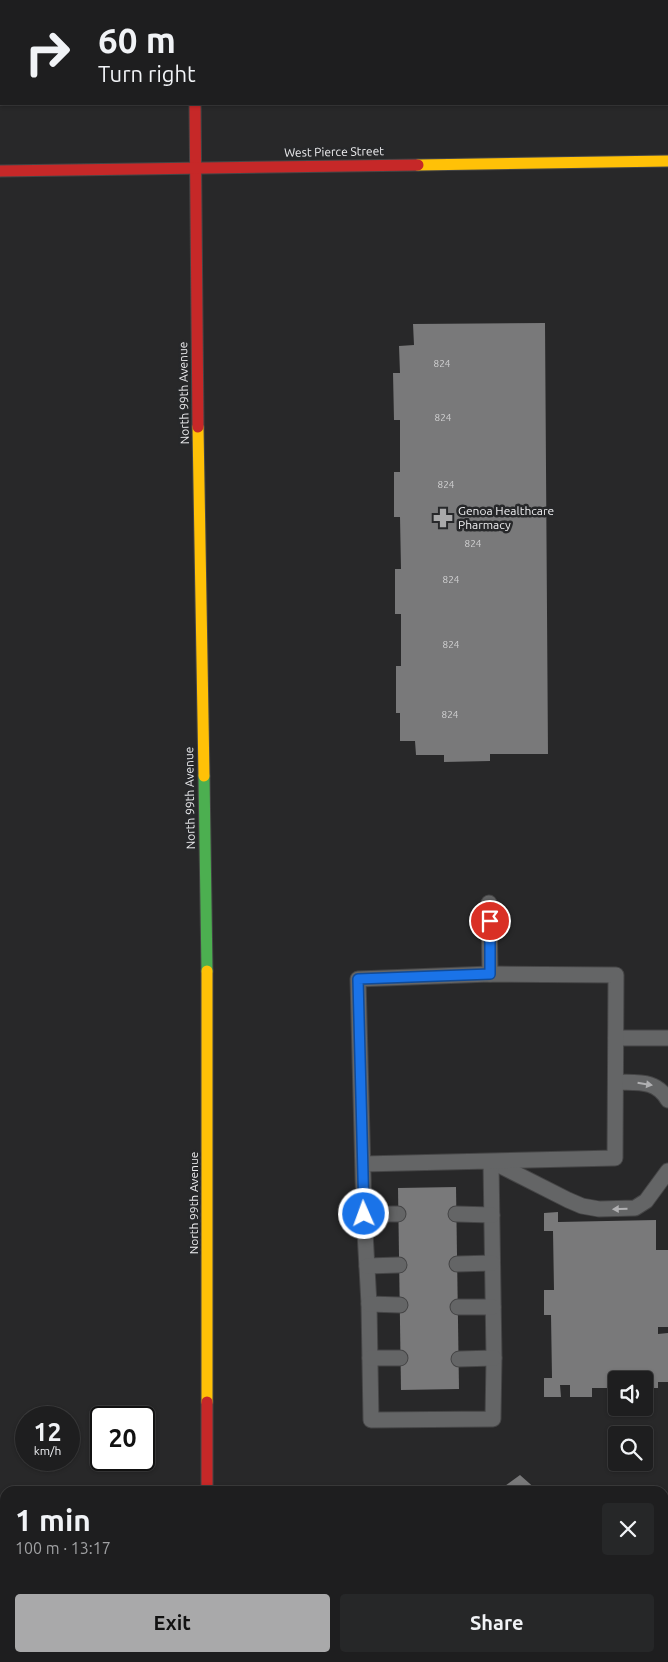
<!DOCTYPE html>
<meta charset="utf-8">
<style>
:root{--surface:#1e1e1f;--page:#262728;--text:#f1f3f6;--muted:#a1a2a4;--line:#3c3c3d;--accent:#a9a9aa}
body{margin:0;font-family:Ubuntu,sans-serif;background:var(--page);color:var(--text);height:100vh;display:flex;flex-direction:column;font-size:19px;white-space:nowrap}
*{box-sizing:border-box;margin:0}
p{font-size:16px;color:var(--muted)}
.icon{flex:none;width:28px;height:28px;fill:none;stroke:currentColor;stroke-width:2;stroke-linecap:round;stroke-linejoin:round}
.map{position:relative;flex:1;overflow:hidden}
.panel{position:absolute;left:0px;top:1486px;width:669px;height:176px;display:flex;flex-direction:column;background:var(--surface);border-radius:15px 15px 0 0;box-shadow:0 1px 4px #0004,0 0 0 1px var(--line)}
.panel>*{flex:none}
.guide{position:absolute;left:0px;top:0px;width:669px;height:105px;box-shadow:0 1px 4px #0004,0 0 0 1px var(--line);background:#1e1e1f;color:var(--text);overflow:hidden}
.buttons{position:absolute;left:608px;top:1371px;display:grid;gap:10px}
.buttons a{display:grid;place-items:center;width:45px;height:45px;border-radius:5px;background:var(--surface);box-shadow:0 1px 4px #0004,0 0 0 1px var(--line);font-size:25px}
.speed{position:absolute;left:15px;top:1406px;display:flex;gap:10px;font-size:25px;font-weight:700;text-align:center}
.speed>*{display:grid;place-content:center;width:65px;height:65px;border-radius:50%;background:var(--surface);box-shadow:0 1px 4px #0004,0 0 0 1px var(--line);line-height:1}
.speed small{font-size:12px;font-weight:400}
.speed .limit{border:2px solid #111;border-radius:8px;background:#fff;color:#111}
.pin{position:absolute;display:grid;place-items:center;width:42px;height:42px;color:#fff;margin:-21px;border:2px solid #fff;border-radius:50%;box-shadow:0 1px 5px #0007}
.me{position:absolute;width:55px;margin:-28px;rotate:358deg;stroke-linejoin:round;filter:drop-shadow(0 0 4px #0008)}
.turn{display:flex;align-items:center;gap:18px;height:105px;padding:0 15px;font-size:22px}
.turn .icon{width:65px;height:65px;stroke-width:2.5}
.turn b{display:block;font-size:35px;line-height:42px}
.round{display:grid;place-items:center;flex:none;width:52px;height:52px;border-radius:5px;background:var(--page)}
.overview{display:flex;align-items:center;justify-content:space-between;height:85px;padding:0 15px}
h1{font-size:30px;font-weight:700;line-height:38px}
.button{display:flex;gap:10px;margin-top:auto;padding:10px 15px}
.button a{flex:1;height:58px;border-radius:5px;background:var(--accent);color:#111;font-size:20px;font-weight:700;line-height:58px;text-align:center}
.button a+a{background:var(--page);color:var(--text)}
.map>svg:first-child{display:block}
.building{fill:#79797a}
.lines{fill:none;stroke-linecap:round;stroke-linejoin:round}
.lane-casing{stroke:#454546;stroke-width:17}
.fast-casing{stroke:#454546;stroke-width:13}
.slow-casing{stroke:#454546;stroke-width:13}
.jam-casing{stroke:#454546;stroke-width:13}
.lane{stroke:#646566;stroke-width:15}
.fast{stroke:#4caf50;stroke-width:11}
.slow{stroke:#ffc107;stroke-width:11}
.jam{stroke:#c62828;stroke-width:11}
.oneway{fill:#b0b0b2}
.route-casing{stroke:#114b97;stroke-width:12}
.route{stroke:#1a73e8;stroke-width:9}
.labels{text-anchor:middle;stroke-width:5;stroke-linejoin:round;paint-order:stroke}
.number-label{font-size:10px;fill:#d1d1d2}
.street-label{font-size:12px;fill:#eeeef0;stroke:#27282a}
.poi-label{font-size:12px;fill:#eeeef0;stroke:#27282a;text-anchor:start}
</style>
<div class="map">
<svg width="668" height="1662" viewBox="0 0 668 1662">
<rect width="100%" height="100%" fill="#282829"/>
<g class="building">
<polygon points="545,323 548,754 490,754 490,761 444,762 444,755 416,755 415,741 400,741 400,713 396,713 396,666 401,666 401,614 395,614 395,569 401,569 400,517 394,517 394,472 400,472 400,420 394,420 393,373 400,373 399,346 414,345 413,324"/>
<polygon points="456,1187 459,1389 401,1390 398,1188"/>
<polygon points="558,1212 558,1222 656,1220 656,1250 668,1250 668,1327 658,1327 658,1334 668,1333 668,1382 658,1382 658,1388 644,1388 644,1380 616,1380 616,1388 592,1388 592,1397 570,1397 570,1385 560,1385 561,1397 544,1397 544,1378 552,1378 551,1315 544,1315 544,1290 554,1290 553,1231 544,1231 544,1213"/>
<polygon points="520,1475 538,1491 498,1491"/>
<polygon points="664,1605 668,1608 668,1648 666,1649 664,1647"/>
</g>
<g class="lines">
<defs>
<g id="lane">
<polyline points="489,903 490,974"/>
<polyline points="616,1038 668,1038"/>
<path d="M616 1082C637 1083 656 1079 668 1100"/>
<polyline points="493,1162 568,1200 582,1206 599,1209 635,1208 646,1201 668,1171"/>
<polyline points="363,1164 615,1158 616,975 490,974 358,979 364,1214 369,1304 371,1420 493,1419 494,1358 491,1162"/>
<polyline points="364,1214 398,1214"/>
<polyline points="456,1214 492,1215"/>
<polyline points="457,1264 492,1263"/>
<polyline points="367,1266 399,1265"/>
<polyline points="369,1304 400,1305"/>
<polyline points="458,1307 493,1307"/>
<polyline points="370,1358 400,1358"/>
<polyline points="459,1359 494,1358"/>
</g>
<g id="fast">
<polyline points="195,0 195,1"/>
<polyline points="204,776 207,971"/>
</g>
<g id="slow">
<polyline points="418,165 668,161"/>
<polyline points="198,427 204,776"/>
<polyline points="207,971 207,1402"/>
<polyline points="208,1658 208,1662"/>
</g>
<g id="jam">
<polyline points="195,104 198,427"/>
<polyline points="0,171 418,165"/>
<polyline points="207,1491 207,1402"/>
</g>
</defs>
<use href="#lane" class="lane-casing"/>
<use href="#fast" class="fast-casing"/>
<use href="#slow" class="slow-casing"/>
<use href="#jam" class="jam-casing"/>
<use href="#lane" class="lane"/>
<use href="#fast" class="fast"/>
<use href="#slow" class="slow"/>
<use href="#jam" class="jam"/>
</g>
<defs><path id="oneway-solid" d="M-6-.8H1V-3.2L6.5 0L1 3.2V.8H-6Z" transform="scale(1.25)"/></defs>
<g class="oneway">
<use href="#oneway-solid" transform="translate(645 1084) rotate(9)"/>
<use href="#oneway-solid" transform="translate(620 1209) rotate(179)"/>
</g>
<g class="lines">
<defs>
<polyline id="route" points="364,1214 358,979 490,974 490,921"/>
</defs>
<use href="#route" class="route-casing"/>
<use href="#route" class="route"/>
</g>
<defs>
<symbol id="pharmacy-bare" viewBox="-9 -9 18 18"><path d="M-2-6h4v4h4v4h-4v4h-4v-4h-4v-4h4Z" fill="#a9a9aa" stroke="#27282a" stroke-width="2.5" paint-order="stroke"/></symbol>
</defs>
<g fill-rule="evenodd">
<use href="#pharmacy-bare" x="429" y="504" width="28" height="28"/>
</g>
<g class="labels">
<g class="number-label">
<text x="442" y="367">824</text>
<text x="443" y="421">824</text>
<text x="446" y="488">824</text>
<text x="473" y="547">824</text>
<text x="451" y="583">824</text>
<text x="451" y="648">824</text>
<text x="450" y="718">824</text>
</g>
<g class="street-label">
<text transform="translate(334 152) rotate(-1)" y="4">West Pierce Street</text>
<text transform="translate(184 393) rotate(-91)" y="4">North 99th Avenue</text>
<text transform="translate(190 798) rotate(-91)" y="4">North 99th Avenue</text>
<text transform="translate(194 1203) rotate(-90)" y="4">North 99th Avenue</text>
</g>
<g class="poi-label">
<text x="458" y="515">Genoa Healthcare<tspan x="458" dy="14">Pharmacy</tspan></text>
</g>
</g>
</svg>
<div class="buttons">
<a><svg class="icon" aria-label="sound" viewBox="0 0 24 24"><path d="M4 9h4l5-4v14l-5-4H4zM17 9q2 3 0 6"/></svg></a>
<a><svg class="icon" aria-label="search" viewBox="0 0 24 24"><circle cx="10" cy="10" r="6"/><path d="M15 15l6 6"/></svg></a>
</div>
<div class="speed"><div>12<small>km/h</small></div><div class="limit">20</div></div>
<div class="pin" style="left:490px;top:921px;background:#d93025"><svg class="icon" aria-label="arrive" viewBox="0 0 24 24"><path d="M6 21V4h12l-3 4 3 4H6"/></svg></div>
<svg class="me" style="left:364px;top:1214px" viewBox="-20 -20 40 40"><circle r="17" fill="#1a73e8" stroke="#fff" stroke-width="3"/><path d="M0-11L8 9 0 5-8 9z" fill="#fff"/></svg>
<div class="guide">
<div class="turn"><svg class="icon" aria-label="right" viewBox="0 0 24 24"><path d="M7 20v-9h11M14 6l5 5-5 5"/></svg><div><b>60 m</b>Turn right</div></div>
</div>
<section class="panel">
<div class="overview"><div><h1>1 min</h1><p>100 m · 13:17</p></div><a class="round"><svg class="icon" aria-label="close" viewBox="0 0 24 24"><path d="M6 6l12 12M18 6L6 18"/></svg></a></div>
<div class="button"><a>Exit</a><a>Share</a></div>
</section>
</div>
